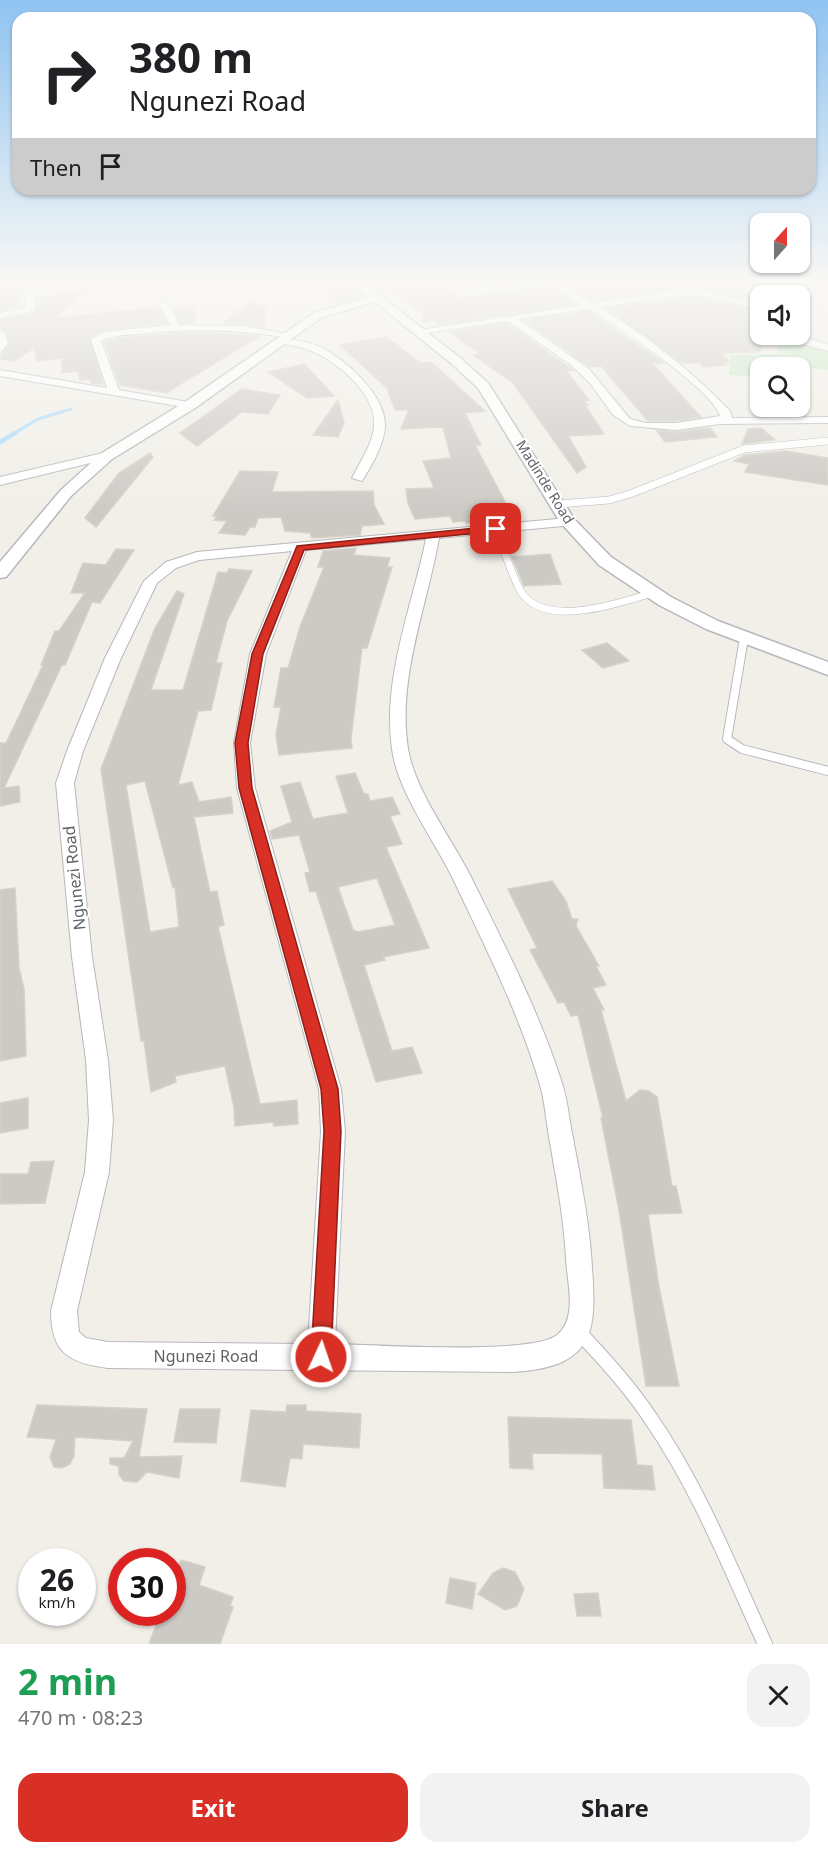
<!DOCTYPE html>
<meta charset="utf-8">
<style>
:root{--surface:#fff;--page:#f2f2f2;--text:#202124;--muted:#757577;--accent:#d93025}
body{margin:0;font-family:"Noto Sans",sans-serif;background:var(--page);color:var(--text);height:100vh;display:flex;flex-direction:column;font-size:22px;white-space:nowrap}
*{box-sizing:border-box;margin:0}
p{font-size:20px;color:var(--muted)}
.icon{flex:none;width:33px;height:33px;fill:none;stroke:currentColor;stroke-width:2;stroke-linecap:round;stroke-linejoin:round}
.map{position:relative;height:1644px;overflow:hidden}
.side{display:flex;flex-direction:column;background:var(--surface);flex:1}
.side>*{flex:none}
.guide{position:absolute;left:12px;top:12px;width:804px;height:183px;border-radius:18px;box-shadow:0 2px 4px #0004;background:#fff;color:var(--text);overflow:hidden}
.needle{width:39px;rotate:21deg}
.fabs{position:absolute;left:750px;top:213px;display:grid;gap:12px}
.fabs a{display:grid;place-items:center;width:60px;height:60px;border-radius:12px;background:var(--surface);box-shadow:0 2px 4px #0004;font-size:30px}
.speed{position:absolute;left:18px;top:1548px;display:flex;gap:12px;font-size:30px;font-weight:700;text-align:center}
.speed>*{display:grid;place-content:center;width:78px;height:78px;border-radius:50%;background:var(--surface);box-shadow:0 2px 4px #0004;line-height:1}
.speed small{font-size:15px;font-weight:400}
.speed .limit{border:9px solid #d22;background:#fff;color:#111}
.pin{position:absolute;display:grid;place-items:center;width:51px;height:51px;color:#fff;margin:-26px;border-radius:12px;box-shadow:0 3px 9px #0006}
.me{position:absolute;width:66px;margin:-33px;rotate:3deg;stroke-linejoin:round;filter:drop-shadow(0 0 4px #0008)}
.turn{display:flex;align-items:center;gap:21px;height:126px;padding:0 18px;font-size:27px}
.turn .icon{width:78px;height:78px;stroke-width:2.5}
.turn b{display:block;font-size:42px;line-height:51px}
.then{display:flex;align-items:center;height:57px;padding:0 18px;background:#0003;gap:12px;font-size:22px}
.round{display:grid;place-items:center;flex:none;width:63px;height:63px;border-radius:18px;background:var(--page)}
.overview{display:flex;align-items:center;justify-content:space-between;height:102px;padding:0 18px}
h1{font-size:36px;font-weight:700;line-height:45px;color:#1e9e55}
.button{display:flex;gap:12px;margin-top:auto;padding:12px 18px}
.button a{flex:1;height:69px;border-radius:18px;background:var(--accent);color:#fff;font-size:24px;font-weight:700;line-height:69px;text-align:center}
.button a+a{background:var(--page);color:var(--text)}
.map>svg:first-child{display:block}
.green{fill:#c5e8c5}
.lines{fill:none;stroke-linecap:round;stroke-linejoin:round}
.stream-far1{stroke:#aadaff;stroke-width:3}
.stream{stroke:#aadaff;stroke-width:4.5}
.building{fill:#cccac5;stroke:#d6d1c6;stroke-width:1.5;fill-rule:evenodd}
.service-far2-casing{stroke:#b5b8bc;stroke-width:8}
.service-far1-casing{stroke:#b5b8bc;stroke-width:10}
.service-casing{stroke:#b5b8bc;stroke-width:16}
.minor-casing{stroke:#b5b8bc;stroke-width:2}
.tertiary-casing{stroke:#b5b8bc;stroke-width:3}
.service-far2{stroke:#fff;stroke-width:7}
.service-far1{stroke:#fff;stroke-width:8}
.service{stroke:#fff;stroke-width:14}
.minor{fill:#fff;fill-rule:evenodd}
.tertiary{fill:#fff;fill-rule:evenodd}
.route{fill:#d93025;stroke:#8d1f18;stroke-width:1.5}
.labels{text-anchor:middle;stroke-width:4.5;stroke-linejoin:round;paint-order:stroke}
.far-street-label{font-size:14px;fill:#5f6368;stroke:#fff}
.street-label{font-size:16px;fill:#5f6368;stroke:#fff}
</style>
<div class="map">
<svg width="828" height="1644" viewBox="0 0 828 1644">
<rect width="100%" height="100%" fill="#f1efe8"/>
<polygon class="green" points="784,335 794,343 828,351 828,370 791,365 792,367 760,368 760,377 729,375 730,355 778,354 778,337"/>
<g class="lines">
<polyline class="stream-far1" points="13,434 38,419 71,409"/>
<polyline class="stream" points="0,442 15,433"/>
</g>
<g class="building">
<polygon points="0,283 15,283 23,306 0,311"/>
<polygon points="340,283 351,283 364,296 341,303 325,291 346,288"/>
<polygon points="367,283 394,283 389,287 439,283 459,298 549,286 576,304 440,325 434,320 422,322 424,314 388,288 381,294"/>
<polygon points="760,283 760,299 743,298 694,286 593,301 565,284"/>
<polygon points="87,291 54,318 159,307 167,323 104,330 90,338 103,384 91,383 91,379 80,380 78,371 62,373 62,358 37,361 34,348 15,361 0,359 10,343 7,332 0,328 0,321 37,312 35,297"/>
<polygon points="694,296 760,309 760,352 721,353 730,362 724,363 727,365 703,367 699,363 682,363 606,308"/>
<polygon points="248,303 267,306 264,327 223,323"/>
<polygon points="196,306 194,323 180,323 173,307"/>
<polygon points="588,311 664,363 652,363 701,417 676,421 648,421 601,366 590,367 524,320"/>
<polygon points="507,323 573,370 566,371 589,400 584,400 588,405 585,405 604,434 568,436 586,467 577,473 513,383 473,355 480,354 450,332"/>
<polygon points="175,333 213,333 260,336 166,393 120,385 104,342 119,338"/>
<polygon points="386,337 421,363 431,362 485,411 465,413 481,445 475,445 510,511 481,513 486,521 466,523 465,521 453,522 450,516 415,519 408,503 406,489 434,488 423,461 451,458 443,427 401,429 409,410 395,410 387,388 340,345"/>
<polygon points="304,364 323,384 334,396 307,398 268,372"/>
<polygon points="242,389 280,395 268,414 242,412 197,446 180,433"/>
<polygon points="338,400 344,423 338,437 313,435"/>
<polygon points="710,428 717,437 665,442 656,430 676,432"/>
<polygon points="761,428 775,440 742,444 748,429"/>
<polygon points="786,451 828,458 828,485 745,472 749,464 734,461 745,455"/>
<polygon points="150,453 153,457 96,527 85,518 119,473"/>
<polygon points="240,471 278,472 272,492 373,491 374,505 384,524 362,526 360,535 312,538 310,533 285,531 281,517 258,518 255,527 250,527 245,535 219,533 227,521 214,520 217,516 213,516"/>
<polygon points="356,548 354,555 390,558 387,567 392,567 367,648 362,648 351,738 352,748 279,755 276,735 281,707 274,707 281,668 288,668 300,627 324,567 318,567 323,551"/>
<polygon points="116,549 134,550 100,603 92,602 65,665 62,665 4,788 19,786 20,802 0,806 0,743 6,743 19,716 43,665 41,665 55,631 59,631 85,593 71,593 83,563 106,565"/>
<polygon points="550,554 561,584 524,586 512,557"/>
<path d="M229 569 252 571 227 621 216 663H222L211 710 198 711 178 785 192 782 199 802 231 797 233 813 194 817 203 860 210 892 217 891 224 925 218 927 260 1104 297 1100 298 1124 274 1126 273 1122 235 1126 234 1107 225 1066 175 1076 176 1082 151 1092 144 1041H141L101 769 155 628 177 591 184 594 151 690H183L218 572 227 573ZM145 781 173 888 175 887 179 927 150 932 126 785Z"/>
<polygon points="607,643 629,661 603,668 582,650"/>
<path d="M355 773 364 794H368L370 801 392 797 400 814 390 816 402 844 386 847 429 948 383 957 385 960 364 965 392 1051 412 1047 422 1073 376 1082 316 891 310 892 305 873 310 872 299 835 272 839 270 831 292 822 281 786 300 782 313 819 348 813 336 776ZM377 878 395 925 358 932 353 930 338 887Z"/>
<polygon points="552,881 566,901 572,919 578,919 576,926 599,966 596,966 606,985 593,988 604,1010 601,1010 626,1101 640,1090 649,1091 657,1097 672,1186 676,1186 682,1213 648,1214 659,1287 679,1386 646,1386 619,1210 601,1118 603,1118 578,1015 571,1016 564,1002 558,1003 530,950 537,948 508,889"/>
<polygon points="15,888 19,968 24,989 26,1056 0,1061 0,890"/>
<polygon points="28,1098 28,1128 0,1133 0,1103"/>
<polygon points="54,1161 45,1203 0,1204 0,1174 28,1174 31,1162"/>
<polygon points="37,1405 147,1409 139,1457 182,1456 179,1478 147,1472 137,1482 124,1481 119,1475 119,1466 110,1464 110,1458 124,1458 133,1441 75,1437 74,1456 70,1464 62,1468 54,1467 50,1457 56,1439 27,1437"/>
<polygon points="287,1405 306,1405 306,1411 361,1414 359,1448 303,1444 302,1459 290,1458 285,1487 241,1481 251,1410 286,1412"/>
<polygon points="180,1409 220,1409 216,1443 174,1442"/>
<polygon points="508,1417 631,1420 637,1465 652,1466 655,1490 604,1488 602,1454 532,1453 533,1469 510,1468"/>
<polygon points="181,1560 205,1567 199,1585 233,1597 230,1606 233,1607 220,1644 149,1644 161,1612 172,1612 172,1582"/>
<polygon points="503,1568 515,1572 524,1589 517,1606 505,1610 478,1594 493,1573"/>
<polygon points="450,1578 476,1583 472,1609 446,1603"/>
<polygon points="598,1593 601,1616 577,1616 574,1594"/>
</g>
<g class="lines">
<defs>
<g id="service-far2">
<polyline points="559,504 609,500 630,494 744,449 828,441"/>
<path d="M496 529C504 549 510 571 520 590 542 630 620 603 652 593"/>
</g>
<polyline id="service-far1" points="744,638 727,739 742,749 828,771"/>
<path id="service" d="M578 1331C604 1359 630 1387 651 1419 699 1488 730 1568 765 1644"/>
<g id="minor">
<polygon points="22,283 30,283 36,310 0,319 0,313 26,308"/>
<path d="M454 283 484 287 535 283C520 293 467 296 454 283Z"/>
<path d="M549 283H559L593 303 694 288 743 300 760 301V307H751L694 294 600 307C648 337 691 370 730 411L732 418 828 417V423L720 424 676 430 630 426 613 415 590 383 571 365 508 321 419 334 414 331 582 305ZM589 309C617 326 712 389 720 416L676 423H646L630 419 589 369 518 319Z"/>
<polygon points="783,283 792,283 796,287 789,296 780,296 787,287"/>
<path d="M165 302 170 305 179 325 243 326 294 335 289 338C238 329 188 328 137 334 125 335 111 335 101 341L119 390 194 403V407L190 408 0 376V370L107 388 91 340 104 332 170 325 160 305Z"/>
<polygon points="0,330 5,333 8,344 0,353"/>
<polygon points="786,334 797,334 828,345 828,351 798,343"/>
<path d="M281 338C293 340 306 341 318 346 343 357 386 395 385 425 385 443 372 465 362 481L352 478C360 462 372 445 374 427 378 395 336 360 309 350 299 346 288 345 278 343V339Z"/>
<polygon points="107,452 113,456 111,458 0,485 0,477"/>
<path d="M568 518 573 519V525L439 538C427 607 397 678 408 749 416 794 454 841 474 883 506 948 540 1014 562 1083 568 1101 569 1120 573 1138 580 1176 588 1215 591 1253 596 1325 602 1367 513 1372L108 1368C69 1363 51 1353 51 1311L85 1172 89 1120 86 1060 72 957 56 783 67 751 105 658 144 581 166 562 197 552ZM426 539C412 607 382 678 392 749 398 794 436 842 455 883 486 949 520 1015 540 1085 545 1102 546 1120 549 1137 556 1178 564 1218 566 1259 567 1282 578 1318 557 1335 533 1355 374 1345 335 1344L345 1131 341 1089 255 788 250 743 266 654 306 550ZM292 551 250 654 234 743 237 788 319 1089 321 1131 308 1344 108 1342 86 1338 79 1332 77 1311 109 1172 113 1120 108 1060 92 957 74 783 83 751 121 658 157 583 176 568 199 560Z"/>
</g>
<polygon id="tertiary" points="353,283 364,283 459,357 488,383 574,519 611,557 671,597 718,621 828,662 828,675 706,629 659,605 599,565 560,522 478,388 451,363 375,302 322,317 195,408 112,459 71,496 6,577 0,578 0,562 61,490 102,453 185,402 314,313 369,297"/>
</defs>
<use href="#service-far2" class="service-far2-casing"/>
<use href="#service-far1" class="service-far1-casing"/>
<use href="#service" class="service-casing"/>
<use href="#minor" class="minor-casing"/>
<use href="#tertiary" class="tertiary-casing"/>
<use href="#service-far2" class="service-far2"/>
<use href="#service-far1" class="service-far1"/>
<use href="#service" class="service"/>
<use href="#minor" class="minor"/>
<use href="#tertiary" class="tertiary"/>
</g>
<linearGradient id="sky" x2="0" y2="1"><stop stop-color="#8fc3f1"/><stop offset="0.55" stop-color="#f9f8f5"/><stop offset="1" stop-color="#f9f8f5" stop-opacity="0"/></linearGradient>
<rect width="828" height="513" fill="url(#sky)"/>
<polygon class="route" points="496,526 501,529 499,531 304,550 263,654 248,743 252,788 338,1089 341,1131 331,1357 328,1364 321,1367 314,1364 311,1357 324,1131 321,1089 239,788 235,743 252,654 297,546"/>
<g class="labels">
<g class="far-street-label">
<text transform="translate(545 482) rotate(58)" y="5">Madinde Road</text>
</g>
<g class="street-label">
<text transform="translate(74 878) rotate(-96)" y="6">Ngunezi Road</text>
<text x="206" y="1362">Ngunezi Road</text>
</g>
</g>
</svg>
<div class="fabs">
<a><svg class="needle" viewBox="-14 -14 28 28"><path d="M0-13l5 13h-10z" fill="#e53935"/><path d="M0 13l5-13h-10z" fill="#757577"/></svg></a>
<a><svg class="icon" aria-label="sound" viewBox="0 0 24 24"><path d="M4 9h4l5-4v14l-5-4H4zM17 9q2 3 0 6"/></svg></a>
<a><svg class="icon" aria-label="search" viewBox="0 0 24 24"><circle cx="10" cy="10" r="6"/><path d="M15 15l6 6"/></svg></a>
</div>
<div class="speed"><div>26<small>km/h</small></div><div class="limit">30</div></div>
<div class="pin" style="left:496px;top:529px;background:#d93025"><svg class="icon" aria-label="arrive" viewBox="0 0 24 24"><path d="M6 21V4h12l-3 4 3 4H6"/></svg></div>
<svg class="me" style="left:321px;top:1357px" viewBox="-20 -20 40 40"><circle r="17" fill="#d93025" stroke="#fff" stroke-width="3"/><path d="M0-11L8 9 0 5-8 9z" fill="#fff"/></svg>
<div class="guide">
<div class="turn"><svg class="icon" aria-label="right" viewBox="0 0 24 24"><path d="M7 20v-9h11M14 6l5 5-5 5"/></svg><div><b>380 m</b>Ngunezi Road</div></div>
<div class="then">Then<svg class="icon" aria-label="arrive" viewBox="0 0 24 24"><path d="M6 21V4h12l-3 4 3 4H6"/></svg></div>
</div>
</div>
<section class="side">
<div class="overview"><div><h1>2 min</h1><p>470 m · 08:23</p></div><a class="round"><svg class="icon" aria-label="close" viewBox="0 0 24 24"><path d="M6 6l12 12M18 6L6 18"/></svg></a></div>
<div class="button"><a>Exit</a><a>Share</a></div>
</section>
